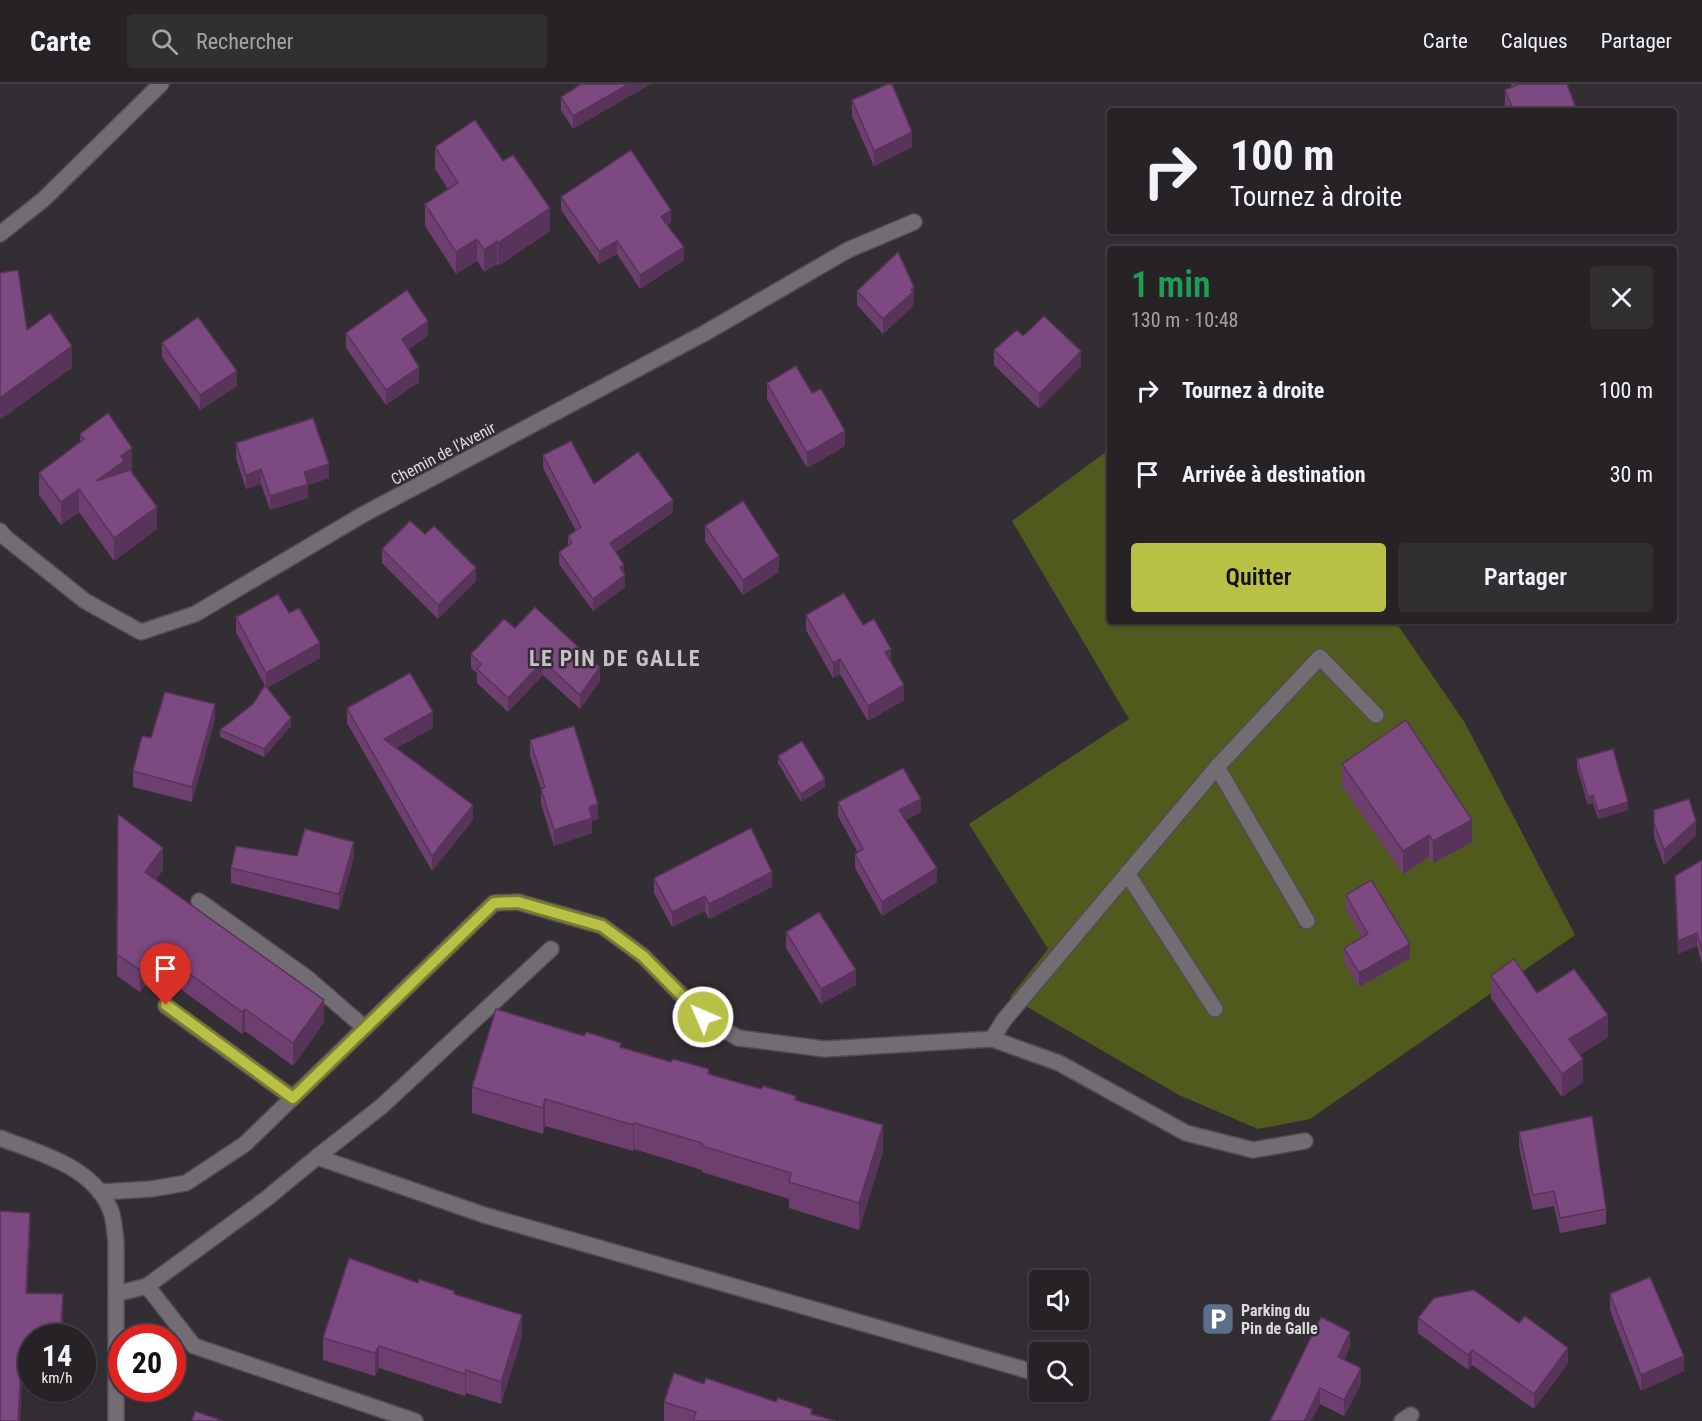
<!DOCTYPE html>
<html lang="fr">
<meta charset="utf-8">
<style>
:root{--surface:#262226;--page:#322f32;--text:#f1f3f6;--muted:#a4a4a7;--line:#423f43;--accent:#b9c046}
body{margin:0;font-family:"Roboto Condensed",sans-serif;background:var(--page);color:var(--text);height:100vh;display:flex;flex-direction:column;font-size:22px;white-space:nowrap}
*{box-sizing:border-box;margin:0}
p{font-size:20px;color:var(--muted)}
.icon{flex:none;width:33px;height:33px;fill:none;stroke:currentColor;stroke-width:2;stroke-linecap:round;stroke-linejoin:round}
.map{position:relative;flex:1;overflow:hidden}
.panel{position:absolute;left:1107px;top:162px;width:570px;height:378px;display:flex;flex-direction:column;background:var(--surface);border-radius:6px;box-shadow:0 2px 4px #0004,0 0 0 2px var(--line)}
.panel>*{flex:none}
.top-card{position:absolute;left:1107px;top:24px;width:570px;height:126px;border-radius:6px;box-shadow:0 2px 4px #0004,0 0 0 2px var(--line);background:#262226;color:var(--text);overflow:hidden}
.tools{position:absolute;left:1029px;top:1186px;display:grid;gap:12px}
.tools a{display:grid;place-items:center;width:60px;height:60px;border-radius:6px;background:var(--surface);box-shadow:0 2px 4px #0004,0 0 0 2px var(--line);font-size:30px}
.speed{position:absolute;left:18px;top:1240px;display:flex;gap:12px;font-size:30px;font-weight:700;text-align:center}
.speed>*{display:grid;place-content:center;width:78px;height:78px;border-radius:50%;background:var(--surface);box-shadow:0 2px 4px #0004,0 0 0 2px var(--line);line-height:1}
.speed small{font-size:15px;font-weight:400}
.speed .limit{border:9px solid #d22;background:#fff;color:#111}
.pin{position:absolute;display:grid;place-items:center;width:51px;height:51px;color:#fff;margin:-62px -26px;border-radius:50% 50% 50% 0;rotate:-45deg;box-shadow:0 0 6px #0007}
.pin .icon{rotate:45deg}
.me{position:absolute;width:66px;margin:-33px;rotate:315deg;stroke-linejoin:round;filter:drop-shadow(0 0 4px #0008)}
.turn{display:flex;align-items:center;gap:21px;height:126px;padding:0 24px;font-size:27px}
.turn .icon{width:78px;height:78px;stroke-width:2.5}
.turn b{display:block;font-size:42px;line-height:51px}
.round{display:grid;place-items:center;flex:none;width:63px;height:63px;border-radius:6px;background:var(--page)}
.overview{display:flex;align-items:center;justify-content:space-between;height:102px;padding:0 24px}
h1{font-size:36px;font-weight:600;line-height:45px;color:#1e9e55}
.button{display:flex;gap:12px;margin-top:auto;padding:12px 24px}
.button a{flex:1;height:69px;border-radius:6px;background:var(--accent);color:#111;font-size:24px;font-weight:600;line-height:69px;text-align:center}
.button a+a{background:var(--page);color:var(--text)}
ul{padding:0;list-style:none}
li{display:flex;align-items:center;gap:18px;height:84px;padding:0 24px}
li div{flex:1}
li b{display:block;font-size:22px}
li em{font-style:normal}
header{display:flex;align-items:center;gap:36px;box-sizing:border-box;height:84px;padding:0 30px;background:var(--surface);border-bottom:2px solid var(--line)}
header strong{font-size:28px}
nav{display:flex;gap:33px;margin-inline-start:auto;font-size:21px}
.search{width:420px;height:54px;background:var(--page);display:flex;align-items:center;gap:15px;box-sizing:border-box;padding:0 21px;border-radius:6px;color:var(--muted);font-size:22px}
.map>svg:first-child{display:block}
.green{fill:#515a1d}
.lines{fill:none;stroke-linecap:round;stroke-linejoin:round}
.minor-casing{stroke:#514d51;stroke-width:18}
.minor{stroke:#726d72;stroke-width:15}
.wall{fill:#6c3f6f}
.shaded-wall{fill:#58335a}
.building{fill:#7d4981;stroke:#58335a;stroke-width:1.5}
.route-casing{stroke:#787d2e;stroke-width:15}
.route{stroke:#b9c046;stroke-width:10}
.labels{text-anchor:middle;stroke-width:5;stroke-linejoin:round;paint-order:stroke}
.street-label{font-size:16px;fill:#dddadd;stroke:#332e33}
.poi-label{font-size:16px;font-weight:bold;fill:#dddadd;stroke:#332e33;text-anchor:start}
.district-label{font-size:22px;font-weight:bold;letter-spacing:1.5px;fill:#c7c1c7;stroke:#332e33}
</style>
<header>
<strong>Carte</strong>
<div class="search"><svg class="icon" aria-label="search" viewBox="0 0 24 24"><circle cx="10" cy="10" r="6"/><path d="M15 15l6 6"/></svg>Rechercher</div>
<nav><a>Carte</a><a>Calques</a><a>Partager</a></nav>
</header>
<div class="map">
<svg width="1702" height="1337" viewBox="0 0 1702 1337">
<rect width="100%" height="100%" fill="#332e33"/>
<polygon class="green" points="1110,365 1110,537 1395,537 1465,639 1575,851 1310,1035 1258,1045 1179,1011 1010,913 1048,865 969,740 1129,635 1012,437"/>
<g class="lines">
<defs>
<g id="minor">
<polyline points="0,150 44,115 161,0"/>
<polyline points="0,447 6,454 85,517 141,548 195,530 364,430 705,249 848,166 914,138"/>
<polyline points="1217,683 1320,573 1376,631"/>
<polyline points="1127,789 1215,925"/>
<polyline points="199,817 306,893 365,944"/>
<polyline points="166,922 293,1014"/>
<polyline points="992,955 1004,936 1217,683 1307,837"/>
<path d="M0 1054C41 1070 96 1083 112 1130 114 1139 115 1149 116 1158V1337"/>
<polyline points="317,1073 382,1022 551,865"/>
<polyline points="100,1108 151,1105 186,1099 245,1060 494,819 518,818 602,842 643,872 703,933 738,954 825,965 992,955 1059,979 1186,1049 1253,1066 1305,1057"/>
<polyline points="147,1202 194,1262 415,1337"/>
<polyline points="116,1210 147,1202 266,1115 317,1073 484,1131 1040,1290"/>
<polyline points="1402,1337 1411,1331"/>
</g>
</defs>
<use href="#minor" class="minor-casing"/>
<use href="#minor" class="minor"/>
</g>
<g class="wall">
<polygon points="581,0 573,45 561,26 561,13"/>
<polygon points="1510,0 1567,0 1577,27 1505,27 1505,6 1512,3"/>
<polygon points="852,16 912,63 874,82 852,32"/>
<polygon points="435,63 550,147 498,182 497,180 484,188 477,177 456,190 425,142 425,120 448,105 435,85"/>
<polygon points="561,113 671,139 668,141 684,176 640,205 617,170 599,180 561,126"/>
<polygon points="857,207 914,217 913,219 913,222 883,250 857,221"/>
<polygon points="346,249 428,252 408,265 419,298 386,321 346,264"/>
<polygon points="162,259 237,302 200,326 162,273"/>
<polygon points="994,266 1081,282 1039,325 994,281"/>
<polygon points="767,299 845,362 807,384 767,315"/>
<polygon points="80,350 132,386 131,387 157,445 114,477 79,428 61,441 39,411 39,389 80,358"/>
<polygon points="236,359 329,394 308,401 308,414 270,426 261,400 246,405 236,374"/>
<polygon points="543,371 594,400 673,428 616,468 624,490 625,503 593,527 559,480 559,468 568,462 568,452 576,447 543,384"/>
<polygon points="705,442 779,488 743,511 705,457"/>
<polygon points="382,465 476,497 438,535 382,479"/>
<polygon points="289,529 320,574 267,604 291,642 264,673 220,653 220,646 253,620 265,602 236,548 236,533"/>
<polygon points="806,531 863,541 904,616 868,637 840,590 833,594 806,546"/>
<polygon points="515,544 600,597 580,625 543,591 508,628 477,599 477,589 471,584 471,570"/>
<polygon points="347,624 433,644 396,664 473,736 432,787 347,639"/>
<polygon points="215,635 192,718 133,703 133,687 151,654"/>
<polygon points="530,656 598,735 592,737 592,749 554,762 541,720 541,705 530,672"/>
<polygon points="778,672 825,703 801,718 778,679"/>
<polygon points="1577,675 1628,726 1598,735 1593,719 1588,721 1577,683"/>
<polygon points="1342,680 1472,758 1433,779 1429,773 1403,790 1342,702"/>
<polygon points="838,718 921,728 905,736 937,798 882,832 855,784 855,770 858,769 838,732"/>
<polygon points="1654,726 1696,751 1664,781 1654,753"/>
<polygon points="118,730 163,786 156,795 324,938 293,982 245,947 242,950 156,887 140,908 117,892"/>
<polygon points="297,772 354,773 339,826 231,799 231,784"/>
<polygon points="1702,776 1702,880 1697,862 1678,870 1675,806 1675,792"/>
<polygon points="654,794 772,803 709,835 705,827 672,843 654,809"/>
<polygon points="1346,811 1410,874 1359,903 1344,878 1344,864 1362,853 1346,825"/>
<polygon points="786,848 856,901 821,920 786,864"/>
<polygon points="1491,892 1537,909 1608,953 1580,971 1583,998 1562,1013 1491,914"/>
<polygon points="621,963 796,1016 883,1068 859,1146 789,1124 789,1115 702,1088 702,1086 634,1065 633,1067 545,1042 543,1050 472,1029 472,1003"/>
<polygon points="1519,1048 1606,1125 1606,1140 1560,1149 1554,1122 1533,1126 1519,1063"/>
<polygon points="30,1151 27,1209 63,1233 32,1254 32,1291 22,1291 20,1337 0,1337"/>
<polygon points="418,1199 454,1210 522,1253 501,1320 466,1309 465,1312 379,1284 375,1292 323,1276 323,1254"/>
<polygon points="1610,1210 1684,1287 1641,1307 1610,1226"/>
<polygon points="1418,1234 1519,1239 1568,1279 1534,1325 1472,1281 1468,1286 1418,1249"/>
<polygon points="1350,1263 1344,1276 1361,1300 1344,1332 1320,1320 1270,1337"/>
<polygon points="704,1300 812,1330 836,1337 664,1337 664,1318"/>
</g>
<g class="shaded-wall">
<polygon points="629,0 651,0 573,45 573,32"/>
<polygon points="912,48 912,63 874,82 874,67"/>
<polygon points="550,124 550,147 498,182 498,159"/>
<polygon points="671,126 671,139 661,146 661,133"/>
<polygon points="1451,147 1461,147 1451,152"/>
<polygon points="477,155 477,177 456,190 456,168"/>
<polygon points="497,157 497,180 484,188 484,166"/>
<polygon points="617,157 617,170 599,180 599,167"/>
<polygon points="684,163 684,176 640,205 640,191"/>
<polygon points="914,203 914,217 913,219 913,222 883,250 883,235"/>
<polygon points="428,237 428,252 402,270 402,255"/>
<polygon points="72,262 72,284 0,336 0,314"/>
<polygon points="1081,267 1081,282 1039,325 1039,310"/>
<polygon points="419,283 419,298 386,321 386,306"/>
<polygon points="237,287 237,302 200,326 200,311"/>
<polygon points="845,347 845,362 807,384 807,369"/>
<polygon points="132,364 132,386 124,392 96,397 121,372"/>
<polygon points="329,380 329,394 308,401 308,414 270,426 270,412 304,388"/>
<polygon points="261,385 261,400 246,405 246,391"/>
<polygon points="79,405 79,428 61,441 61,418"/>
<polygon points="673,416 673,428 610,472 610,459"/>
<polygon points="157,423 157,445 114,477 114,454"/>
<polygon points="779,472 779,488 743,511 743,496"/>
<polygon points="624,481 625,503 593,527 593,515 620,483"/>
<polygon points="476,484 476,497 438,535 438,521"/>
<polygon points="320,559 320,574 266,604 266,589"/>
<polygon points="891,565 891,580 885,568"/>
<polygon points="840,575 840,590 833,594 833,579"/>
<polygon points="543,577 543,591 508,628 508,614"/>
<polygon points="600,583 600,597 580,625 580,611"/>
<polygon points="904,601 904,616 868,637 868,622"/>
<polygon points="215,620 215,635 192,718 192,703"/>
<polygon points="433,628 433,644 384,671 384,655"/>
<polygon points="291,634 291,642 264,673 264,665"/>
<polygon points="825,695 825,703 801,718 801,710"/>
<polygon points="1593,711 1593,719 1588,721 1588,713"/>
<polygon points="921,715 921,728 899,740 899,726"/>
<polygon points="1628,718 1628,726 1598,735 1598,727"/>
<polygon points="598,720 598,735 592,737 592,749 554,762 554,746 589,723"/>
<polygon points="473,721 473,736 432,787 432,772"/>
<polygon points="1472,736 1472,758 1433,779 1433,757"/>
<polygon points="1696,737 1696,751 1664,781 1664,766"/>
<polygon points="1429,751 1429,773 1403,790 1403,767"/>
<polygon points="354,758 354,773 339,826 339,810"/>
<polygon points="163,764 163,786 145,810 145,788"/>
<polygon points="937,784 937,798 882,832 882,818"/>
<polygon points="772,788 772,803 709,835 709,820"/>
<polygon points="705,812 705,827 672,843 672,828"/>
<polygon points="1697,849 1697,862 1678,870 1678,857"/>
<polygon points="1410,860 1410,874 1359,903 1359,889"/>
<polygon points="156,865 156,887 140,908 140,886"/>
<polygon points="856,886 856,901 821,920 821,905"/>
<polygon points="324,916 324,938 293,982 293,959"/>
<polygon points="245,925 245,947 242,950 242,928"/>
<polygon points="1608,931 1608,953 1569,978 1569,955"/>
<polygon points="1583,975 1583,998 1562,1013 1562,990"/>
<polygon points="545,1015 545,1042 543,1050 543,1024"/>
<polygon points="634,1039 634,1065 633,1067 633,1041"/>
<polygon points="883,1041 883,1068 859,1146 859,1119"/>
<polygon points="30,1129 30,1151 26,1231 26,1209"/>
<polygon points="63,1210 63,1233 62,1254 60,1254"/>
<polygon points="522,1231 522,1253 501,1320 501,1298"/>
<polygon points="1350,1248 1350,1263 1338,1288 1338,1273"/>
<polygon points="379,1262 379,1284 375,1292 375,1269"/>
<polygon points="1568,1264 1568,1279 1534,1325 1534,1310"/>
<polygon points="1472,1266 1472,1281 1468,1286 1468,1271"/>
<polygon points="22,1268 22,1291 20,1337 18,1337"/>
<polygon points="1684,1272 1684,1287 1641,1307 1641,1291"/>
<polygon points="1361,1284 1361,1300 1344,1332 1344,1316"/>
<polygon points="466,1286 466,1309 465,1312 465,1290"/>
<polygon points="1320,1304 1320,1320 1311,1337 1304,1337"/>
</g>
<g class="building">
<polygon points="581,0 629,0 573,32 561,13"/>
<polygon points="888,0 892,0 912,48 874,67 852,16"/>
<polygon points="1519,0 1567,0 1577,27 1514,27 1505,6"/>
<polygon points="475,36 503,77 513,71 550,124 498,159 497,157 484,166 477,155 456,168 425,120 458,99 435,63"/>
<polygon points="631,66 671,126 661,133 684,163 640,191 617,157 599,167 561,113"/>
<polygon points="898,168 914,203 911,206 913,208 883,235 857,207"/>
<polygon points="18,186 27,246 50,229 72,262 0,314 0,189"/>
<polygon points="407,206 428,237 402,255 419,283 386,306 346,249"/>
<polygon points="1044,232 1081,267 1039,310 994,266 1017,246 1023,252"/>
<polygon points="198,233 237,287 200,311 162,259"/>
<polygon points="796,282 812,309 821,305 845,347 807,369 767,299"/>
<polygon points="108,329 132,364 121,372 124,377 96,397 130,386 157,423 114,454 79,405 61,418 39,389 84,355 80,350"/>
<polygon points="313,334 329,380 304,388 308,400 270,412 261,385 246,391 236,359"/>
<polygon points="571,357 594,400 638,368 673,416 610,459 624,481 620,483 625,491 593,515 559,468 572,459 568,452 581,443 543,371"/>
<polygon points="743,417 779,472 743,496 705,442"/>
<polygon points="410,437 425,450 434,442 476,484 438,521 382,465"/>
<polygon points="844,509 863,541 874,535 891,565 885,568 904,601 868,622 840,575 833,579 806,531"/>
<polygon points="278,510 289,529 299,524 320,559 266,589 236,533"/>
<polygon points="535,523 600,583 580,611 543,577 508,614 477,585 481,580 471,570 504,535 515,544"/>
<polygon points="410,589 433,628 384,655 473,721 432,772 347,624"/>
<polygon points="265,601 291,634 264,665 220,646 253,620"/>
<polygon points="165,608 215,620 192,703 133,687 142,652 151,654"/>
<polygon points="1406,636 1472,736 1433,757 1429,751 1403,767 1342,680"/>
<polygon points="574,642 598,720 589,723 592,734 554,746 541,705 545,703 530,656"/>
<polygon points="802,657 825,695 801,710 778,672"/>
<polygon points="1613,665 1628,718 1598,727 1593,711 1588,713 1577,675"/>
<polygon points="903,684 921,715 899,726 937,784 882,818 855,770 863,765 838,718"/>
<polygon points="1689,715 1696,737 1664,766 1654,739 1654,726"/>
<polygon points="118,730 163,764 145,788 324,916 293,959 245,925 242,928 156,865 140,886 117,870"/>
<polygon points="751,744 772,788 709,820 705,812 672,828 654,794"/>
<polygon points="305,745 354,758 339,810 231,784 236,762 297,772"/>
<polygon points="1702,776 1702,867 1697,849 1678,857 1675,792"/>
<polygon points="1371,796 1410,860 1359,889 1344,864 1368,850 1346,811"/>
<polygon points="819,828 856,886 821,905 786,848"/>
<polygon points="1514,875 1537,909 1574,885 1608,931 1569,955 1583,975 1562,990 1491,892"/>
<polygon points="496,925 584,952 586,948 621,959 620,963 671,978 673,975 709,985 708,990 761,1005 763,1002 796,1012 795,1016 883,1041 859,1119 789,1098 791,1089 702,1062 702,1059 634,1039 633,1041 545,1015 543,1024 472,1003"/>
<polygon points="1592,1032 1606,1125 1560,1134 1554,1107 1533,1111 1519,1048"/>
<polygon points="0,1127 30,1129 26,1209 63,1210 60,1254 32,1254 32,1268 22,1268 18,1337 0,1337"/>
<polygon points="349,1174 418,1199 419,1195 454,1207 454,1210 522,1231 501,1298 466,1286 465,1290 379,1262 375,1269 323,1254"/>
<polygon points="1650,1193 1684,1272 1641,1291 1610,1210"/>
<polygon points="1474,1206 1519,1239 1525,1232 1568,1264 1534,1310 1472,1266 1468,1271 1418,1234 1434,1214"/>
<polygon points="1321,1233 1350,1248 1338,1273 1361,1284 1344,1316 1320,1304 1304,1337 1270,1337"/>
<polygon points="674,1289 704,1300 706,1294 776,1318 778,1314 812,1325 811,1330 836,1337 693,1337 696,1328 664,1318"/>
<polygon points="195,1327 223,1337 192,1337"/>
</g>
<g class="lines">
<defs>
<polyline id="route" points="166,921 293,1014 494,819 518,818 602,842 643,872 703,933"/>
</defs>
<use href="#route" class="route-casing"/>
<use href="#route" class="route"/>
</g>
<defs>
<symbol id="parking-square" viewBox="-11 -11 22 22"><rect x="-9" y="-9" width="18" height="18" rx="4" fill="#5c6f8a" stroke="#332e33"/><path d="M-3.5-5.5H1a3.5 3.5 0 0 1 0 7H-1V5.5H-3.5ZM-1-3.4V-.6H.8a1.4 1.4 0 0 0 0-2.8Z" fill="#fff"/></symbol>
</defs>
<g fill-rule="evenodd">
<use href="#parking-square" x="1199" y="1216" width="38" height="38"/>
</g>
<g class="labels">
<g class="street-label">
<text transform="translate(443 369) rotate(-28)" y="6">Chemin de l'Avenir</text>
</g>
<g class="poi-label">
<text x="1241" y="1232">Parking du<tspan x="1241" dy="18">Pin de Galle</tspan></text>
</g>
<g class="district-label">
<text x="615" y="582">LE PIN DE GALLE</text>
</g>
</g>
</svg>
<div class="tools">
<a><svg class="icon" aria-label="sound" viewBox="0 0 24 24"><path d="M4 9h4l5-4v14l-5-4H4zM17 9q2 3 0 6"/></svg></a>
<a><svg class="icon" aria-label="search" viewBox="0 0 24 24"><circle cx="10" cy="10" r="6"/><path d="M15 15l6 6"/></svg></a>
</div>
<div class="speed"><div>14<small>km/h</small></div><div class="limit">20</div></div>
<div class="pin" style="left:166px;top:921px;background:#d93025"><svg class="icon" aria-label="arrive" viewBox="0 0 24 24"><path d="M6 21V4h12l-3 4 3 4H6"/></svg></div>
<svg class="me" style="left:703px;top:933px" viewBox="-20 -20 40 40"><circle r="17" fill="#b9c046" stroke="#fff" stroke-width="3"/><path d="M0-11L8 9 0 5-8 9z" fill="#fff"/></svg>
<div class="top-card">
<div class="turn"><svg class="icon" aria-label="right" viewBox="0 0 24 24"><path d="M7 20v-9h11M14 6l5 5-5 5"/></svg><div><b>100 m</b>Tournez à droite</div></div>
</div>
<section class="panel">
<div class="overview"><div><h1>1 min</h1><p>130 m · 10:48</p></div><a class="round"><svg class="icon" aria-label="close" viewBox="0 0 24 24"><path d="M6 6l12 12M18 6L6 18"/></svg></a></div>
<ul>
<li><svg class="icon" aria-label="right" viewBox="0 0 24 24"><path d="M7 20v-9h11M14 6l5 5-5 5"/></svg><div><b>Tournez à droite</b></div><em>100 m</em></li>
<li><svg class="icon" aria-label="arrive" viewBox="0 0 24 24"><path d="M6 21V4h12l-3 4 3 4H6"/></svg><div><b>Arrivée à destination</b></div><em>30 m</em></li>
</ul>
<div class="button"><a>Quitter</a><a>Partager</a></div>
</section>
</div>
